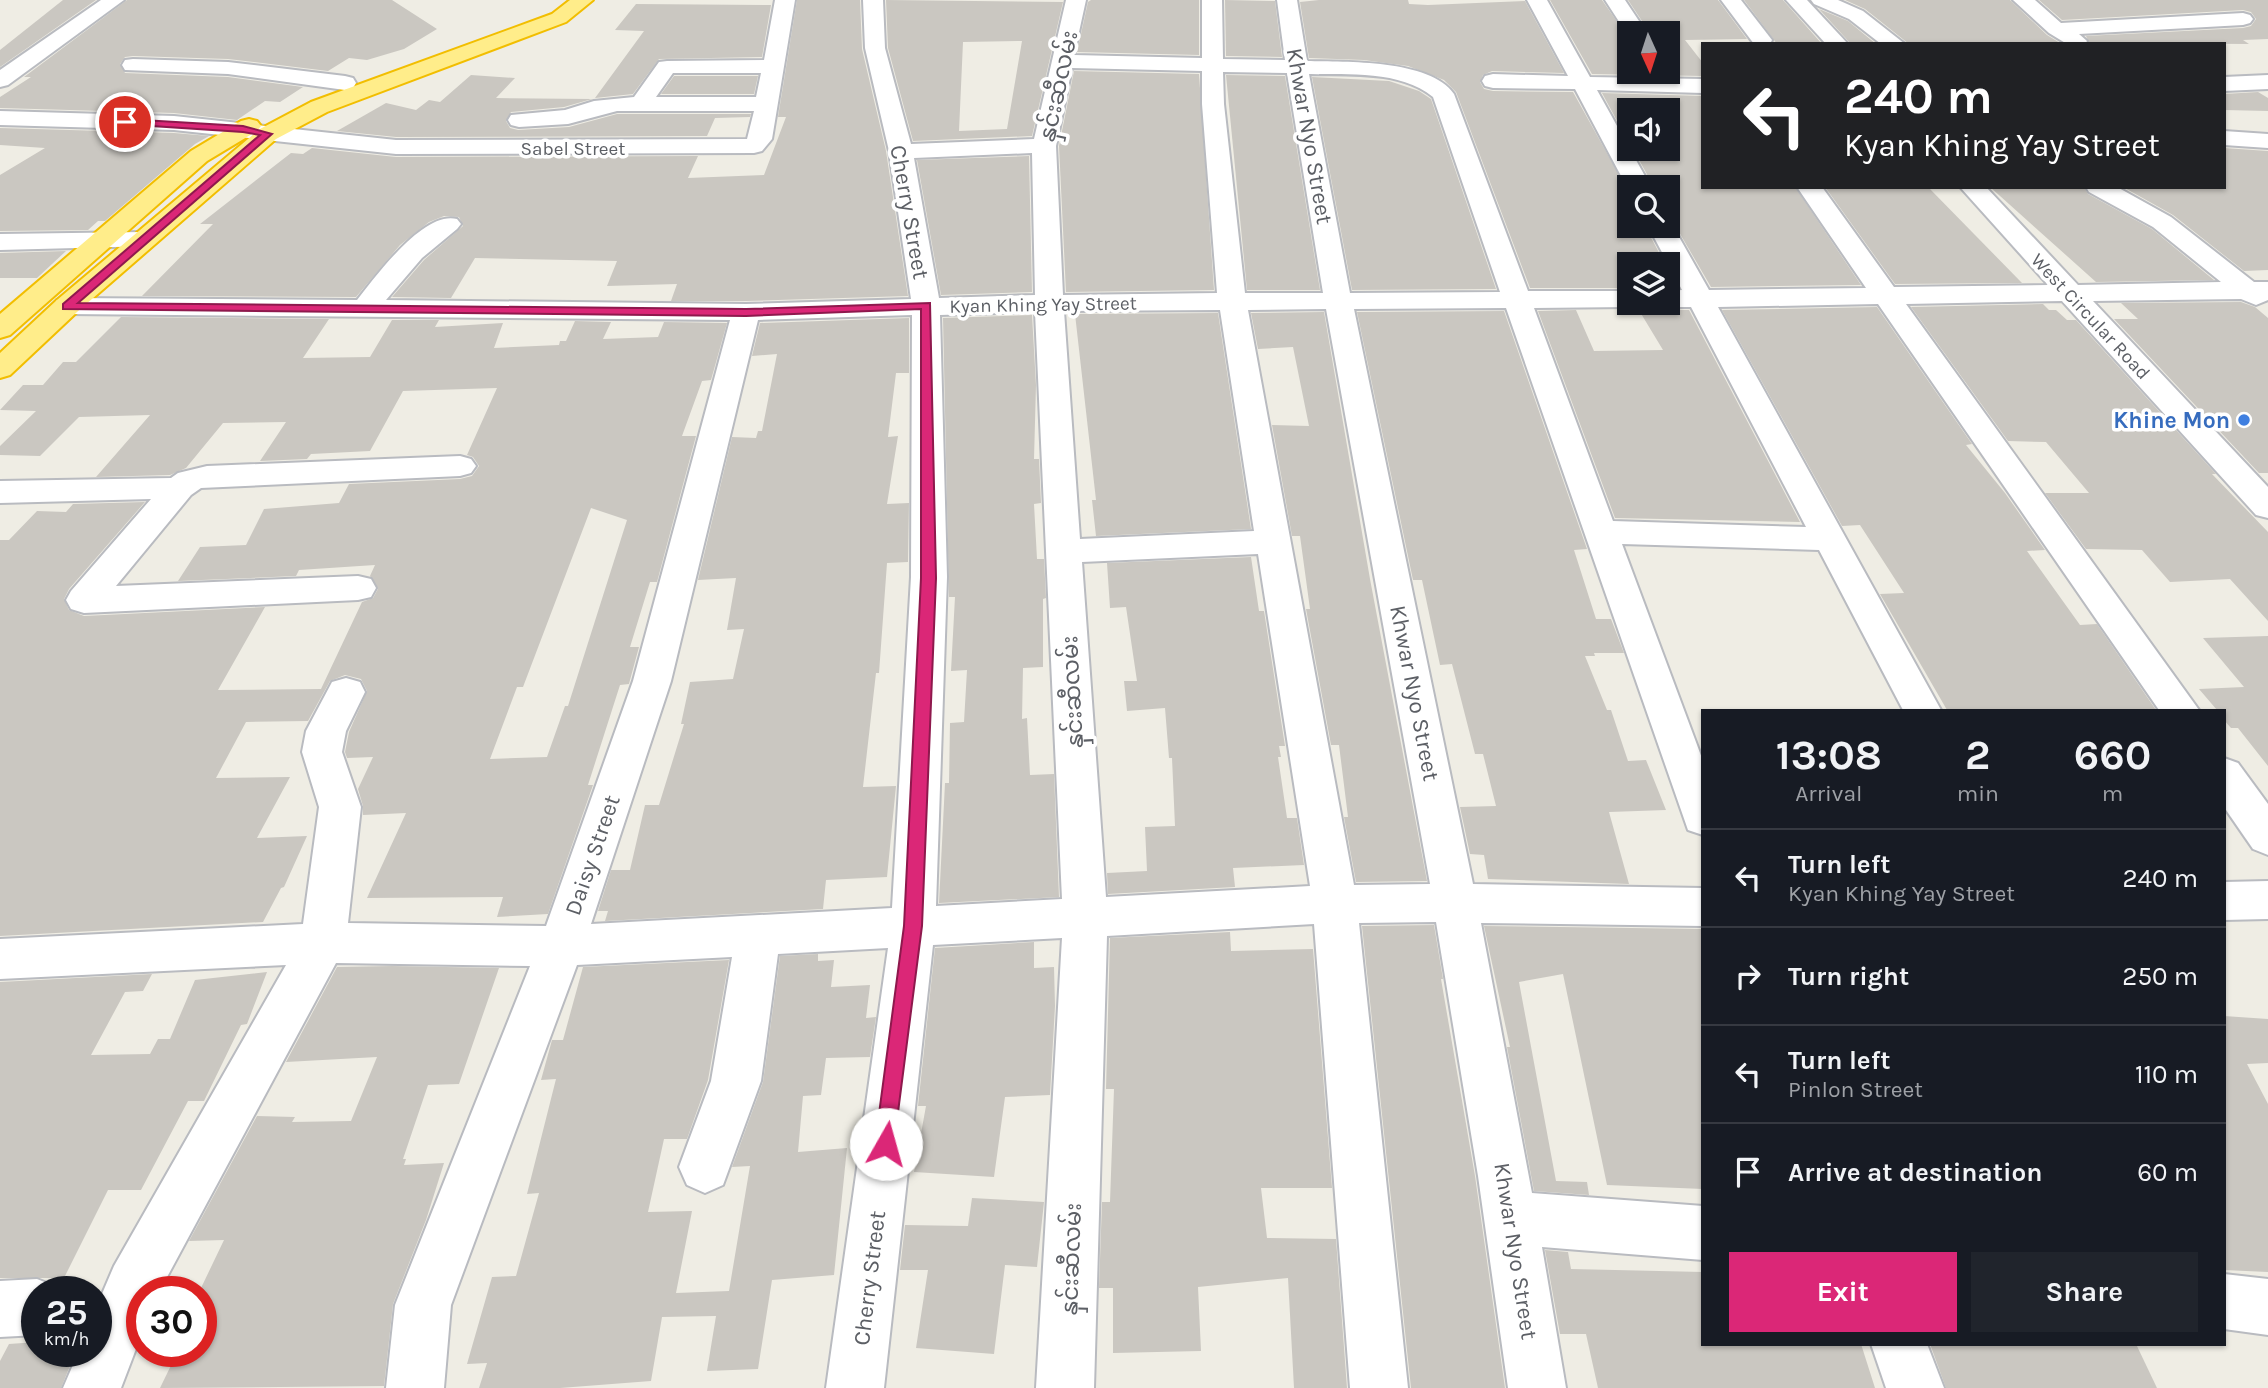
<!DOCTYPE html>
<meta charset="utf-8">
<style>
:root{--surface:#171b24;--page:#20242c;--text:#f1f3f6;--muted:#9ea1a6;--line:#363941;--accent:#db2777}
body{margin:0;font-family:Karla,"Noto Sans Myanmar",sans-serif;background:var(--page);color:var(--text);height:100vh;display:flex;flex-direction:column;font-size:26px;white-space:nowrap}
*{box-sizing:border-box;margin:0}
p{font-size:23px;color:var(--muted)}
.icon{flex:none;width:38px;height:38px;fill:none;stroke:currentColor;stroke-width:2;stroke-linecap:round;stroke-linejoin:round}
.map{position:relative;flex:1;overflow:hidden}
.side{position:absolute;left:1701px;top:709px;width:525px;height:637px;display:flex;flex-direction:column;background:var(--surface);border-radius:0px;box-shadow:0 2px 5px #0004}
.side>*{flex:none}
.banner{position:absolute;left:1701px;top:42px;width:525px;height:147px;border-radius:0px;box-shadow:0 2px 5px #0004;background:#202124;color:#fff;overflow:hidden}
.needle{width:46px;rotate:177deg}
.buttons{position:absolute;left:1617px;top:21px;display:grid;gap:14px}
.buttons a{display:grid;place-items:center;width:63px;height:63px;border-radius:0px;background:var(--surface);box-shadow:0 2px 5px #0004;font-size:35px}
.speed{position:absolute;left:21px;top:1276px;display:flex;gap:14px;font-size:35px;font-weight:700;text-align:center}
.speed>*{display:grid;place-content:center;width:91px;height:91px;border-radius:50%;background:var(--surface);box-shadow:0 2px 5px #0004;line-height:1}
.speed small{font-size:18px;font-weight:400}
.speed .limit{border:10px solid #d22;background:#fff;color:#111}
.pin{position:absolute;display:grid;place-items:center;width:60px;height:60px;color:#fff;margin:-30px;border:4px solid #fff;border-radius:50%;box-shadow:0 2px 7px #0007}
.me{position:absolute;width:77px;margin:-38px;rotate:7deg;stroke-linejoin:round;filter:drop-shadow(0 0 5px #0008)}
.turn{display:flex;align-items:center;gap:24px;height:147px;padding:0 28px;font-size:32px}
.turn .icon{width:91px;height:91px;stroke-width:2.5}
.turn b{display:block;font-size:49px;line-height:60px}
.eta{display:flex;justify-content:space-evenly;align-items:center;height:119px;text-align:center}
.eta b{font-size:42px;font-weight:700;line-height:49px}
.cta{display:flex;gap:14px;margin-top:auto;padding:14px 28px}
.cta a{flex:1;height:80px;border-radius:0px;background:var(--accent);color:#fff;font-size:28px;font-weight:700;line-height:80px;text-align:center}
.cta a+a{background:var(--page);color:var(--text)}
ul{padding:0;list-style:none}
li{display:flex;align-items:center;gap:21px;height:98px;padding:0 28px;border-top:2px solid var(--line)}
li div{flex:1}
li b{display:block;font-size:26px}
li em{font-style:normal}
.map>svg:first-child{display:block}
.building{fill:#cac7c1;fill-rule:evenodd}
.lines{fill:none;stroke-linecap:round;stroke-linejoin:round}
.minor-casing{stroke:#b9bbc0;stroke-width:4}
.highway-casing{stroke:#f2be00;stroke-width:4}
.minor{fill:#fff;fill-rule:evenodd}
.highway{fill:#ffed8a;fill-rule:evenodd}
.route{fill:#db2777;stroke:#8e194d;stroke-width:2}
.shop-dot{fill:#3f7fe0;stroke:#fff;stroke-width:2.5}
.labels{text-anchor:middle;stroke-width:7;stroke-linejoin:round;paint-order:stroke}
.far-street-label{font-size:19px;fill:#5c5f65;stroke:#fff}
.street-label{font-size:23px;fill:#5c5f65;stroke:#fff}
.shop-label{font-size:23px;font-weight:bold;fill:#366cbe;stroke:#fff;text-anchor:end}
</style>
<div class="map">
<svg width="2268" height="1388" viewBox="0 0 2268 1388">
<rect width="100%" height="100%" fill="#efede4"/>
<g class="building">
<polygon points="63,0 96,0 0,67 0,50"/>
<polygon points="127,0 392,0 437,29 404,49 367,60 349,58 328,71 228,59 133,56 125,57 120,64 125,73 228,77 303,87 280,102 265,101 237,120 174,113 0,108 0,97 31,77 24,77"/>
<polygon points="797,0 860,0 862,49 886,151 908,296 746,301 671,301 677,284 607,286 617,261 475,258 451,298 392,297 424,260 463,226 459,217 444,216 429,222 400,245 356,297 142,296 213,224 200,224 291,153 303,154 312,148 396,157 698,156 688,178 764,175 786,117 778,117"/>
<path d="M886 0 1063 2 1032 136 913 141 888 48ZM1022 41 1007 129 959 131 963 42Z"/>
<polygon points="1091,0 1199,0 1199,55 1077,52 1088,2"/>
<polygon points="1225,0 1275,1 1282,57 1226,56"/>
<polygon points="1319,0 1408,0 1409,4 1428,5 1525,1 1564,73 1492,71 1483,75 1480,82 1484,89 1493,91 1573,92 1629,193 1629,226 1645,226 1665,264 1629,264 1629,288 1530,288 1456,92 1444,80 1408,66 1364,60 1309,58 1300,2"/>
<polygon points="1550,0 1602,0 1629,39 1629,72 1668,72 1668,33 1650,33 1628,0 1718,0 1747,39 1685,40 1703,63 1703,76 1592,74"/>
<polygon points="1744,0 1783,0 1822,44 1777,44"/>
<polygon points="1845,0 2010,0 2047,35 2060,43 1909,44 1865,9"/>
<polygon points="2039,0 2268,0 2268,39 2243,40 2249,44 2089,43 2086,36 2243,28 2251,26 2256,19 2251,12 2243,10 2062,20"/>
<polygon points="636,4 771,5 762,57 659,59 633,94 595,98 644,31 615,30"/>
<polygon points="1819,9 1848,21 1876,44 1851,44"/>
<polygon points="1074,71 1199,74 1214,290 1066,292 1059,146"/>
<polygon points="471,75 515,78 496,98 592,99 564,107 511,112 506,121 510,128 518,130 569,127 617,114 751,114 750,117 715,118 707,136 396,137 337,131 386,103 416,110 429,100 440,102"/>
<polygon points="1226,75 1285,76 1320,290 1247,290"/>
<polygon points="674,76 758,76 754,94 661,94"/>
<polygon points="1312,77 1389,81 1419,91 1431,99 1496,289 1352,290"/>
<polygon points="2258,92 2268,98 2268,111 2224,110 2224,94"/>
<polygon points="1602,93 1703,96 1703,187 1795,187 1861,285 1711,287 1672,220 1668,217 1668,187 1654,187 1633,149 1668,149 1668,110 1629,110 1629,143"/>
<polygon points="0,128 174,133 209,136 195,144 105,221 98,221 88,230 0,231 0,175 45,148 0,145"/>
<polygon points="2224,148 2268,151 2268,270 2244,271 2173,215 2123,187 2224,187"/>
<polygon points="1029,156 1032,292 941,295 917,160"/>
<polygon points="1825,187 1928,187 2022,283 1895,284"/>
<polygon points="1990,187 2084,187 2088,194 2152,229 2214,280 2096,282"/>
<polygon points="66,251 37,278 0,278 0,253"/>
<polygon points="2241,302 2255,307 2268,318 2268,473 2259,473 2114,319 2138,319 2121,303"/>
<polygon points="1643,303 1654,303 1668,310 1689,310 1800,522 1615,518 1538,311 1576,310 1594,351 1663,350 1637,307"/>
<polygon points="2043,304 2049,310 2056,310 2067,320 2076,320 2216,474 2212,474 2268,532 2268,621 2230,579 2170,582 2142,550 2086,549 2045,493 2089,493 2046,442 2008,441 1911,307"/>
<polygon points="1877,307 1972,444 1966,445 2005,493 2045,550 2027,551 2080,625 2097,624 2156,710 1947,710 1880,594 1904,593 1860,525 1842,526 1722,310"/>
<polygon points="1504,311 1587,549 1574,550 1596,619 1611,619 1624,653 1594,653 1595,656 1585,656 1607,710 1611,710 1628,761 1646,760 1666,810 1609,812 1629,884 1488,879 1484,855 1470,854 1460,807 1496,806 1483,754 1475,754 1452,664 1440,665 1422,580 1413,580 1357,312"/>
<polygon points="1324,312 1370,579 1427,881 1356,882 1344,817 1348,817 1339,745 1331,745 1306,609 1310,609 1300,536 1292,536 1272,425 1309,426 1293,347 1258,349 1251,313"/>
<polygon points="1218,313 1251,529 1096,536 1092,500 1096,500 1075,314"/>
<polygon points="1032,315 1036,385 1034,459 1039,459 1041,503 1034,504 1037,559 1044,559 1046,598 1043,599 1043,667 1023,668 1022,719 1027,718 1030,775 1054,774 1059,897 939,903 945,783 949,783 950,723 964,722 967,670 951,671 955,597 949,597 943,318"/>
<path d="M121 317 329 319 303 358 370 357 392 320H439L435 327 503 323 494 348 559 345 560 341H566L575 321 611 322 603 339 658 337 664 322 727 323 711 380 702 381 682 436H696L657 582H650L630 647H639L630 680 629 684 620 685 588 785H593L548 914 497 917 503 897 367 898 406 813 363 815V806L358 789 373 757 347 758 345 752 349 732 367 691 361 679 345 675 330 681 308 721 246 722 216 778 290 777 257 838 307 836 284 887 281 888 263 922 0 936V540H9L37 511 66 512 73 504 145 502 69 589 64 599 69 610 84 616 265 607 218 690 321 689 362 602 373 598 378 589 370 576 375 565 299 570 296 576 178 581 200 547 246 545 264 509 339 503 349 484 460 479 472 476 479 466 473 457 467 455 497 388 403 391 370 451 311 454 307 459 260 461 286 422 223 423 186 468 170 475 96 477 150 415 79 417 40 456 0 455V446L36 411 0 410 23 385H43L63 362H76ZM591 508 627 520 568 706H565L547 757 490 759 517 687H523Z"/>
<polygon points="909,318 909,373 896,373 888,437 898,436 887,504 909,503 908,562 887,563 879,673 876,673 863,787 896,786 887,877 826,880 823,909 605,921 608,911 598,911 611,870 630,870 645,805 659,805 684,724 681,724 690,682 733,679 744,629 727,630 736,578 698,580 732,437 756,438 758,431 762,431 777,354 752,356 760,323"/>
<polygon points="1251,557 1259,611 1264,611 1285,746 1279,746 1281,757 1278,757 1287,818 1297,818 1304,865 1233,868 1235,887 1108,894 1107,873 1147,871 1145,827 1175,826 1172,758 1169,758 1165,708 1127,711 1124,681 1137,681 1126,607 1110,608 1107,563"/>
<polygon points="2268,636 2268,766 2238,728 2231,728 2224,720 2224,710 2217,710 2199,689 2244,687 2203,638"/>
<polygon points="1434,925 1443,979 1441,979 1475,1176 1505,1388 1411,1388 1362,926"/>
<polygon points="1484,926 1703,929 1703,1189 1607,1185 1563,974 1519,982 1556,1181 1587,1182 1589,1195 1534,1191 1507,1047 1510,1047"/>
<polygon points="1230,932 1231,951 1313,949 1332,1188 1261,1188 1267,1238 1336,1239 1347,1388 1294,1388 1288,1278 1198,1287 1201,1351 1113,1353 1113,1288 1099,1288 1102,1202 1110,1202 1114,1089 1106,1089 1110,938"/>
<polygon points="1034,942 1034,968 1054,967 1055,1006 1050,1095 1005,1097 994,1177 914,1172 926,1106 918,1106 935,948"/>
<polygon points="818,954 818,961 834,960 831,987 870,985 866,1018 876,1017 870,1057 826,1058 821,1095 803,1096 798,1152 847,1148 834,1275 772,1280 758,1369 707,1371 716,1316 662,1317 651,1381 560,1388 479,1388 487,1363 467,1364 492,1277 516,1276 539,1193 527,1194 556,1079 541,1080 552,1040 563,1040 583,967 729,960 708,1080 687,1139 664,1139 648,1212 692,1211 676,1293 729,1291 750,1166 732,1167 763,1082 780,956"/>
<polygon points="392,966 499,968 459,1084 428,1085 403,1159 406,1159 404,1165 444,1163 426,1220 393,1304 384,1386 160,1388 178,1351 201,1351 201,1288 224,1240 189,1241 257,1116 295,1117 292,1122 351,1121 377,1057 286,1062 337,967"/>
<polygon points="267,972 247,1024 241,1025 204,1101 188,1101 141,1190 108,1190 64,1278 0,1278 0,982 152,974 143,991 125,992 91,1055 150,1054 158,1039 170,1039 195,980"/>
<polygon points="2224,1016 2268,1019 2268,1063 2247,1064 2268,1104 2268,1272 2224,1270"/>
<polygon points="972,1198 1044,1202 1037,1267 1005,1265 994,1354 916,1348 928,1270 900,1270 905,1225 968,1226"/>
<polygon points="1545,1250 1568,1252 1571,1269 1703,1272 1703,1344 1861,1344 1875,1388 1598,1388 1586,1334 1560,1334"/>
<polygon points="37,1342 37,1351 76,1351 61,1388 0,1388 0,1361 9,1344"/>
<polygon points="1930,1344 2136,1344 2157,1388 1946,1388"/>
</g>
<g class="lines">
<defs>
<g id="minor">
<polygon points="101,0 124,0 8,85 0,87 0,70"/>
<path d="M775 0H795L772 139 762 151 754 153 396 154 174 130 0 125V111L174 116 396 140 747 139 754 111H617L568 124 519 127 511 125 508 120 511 115 565 110 594 101 634 97 659 62 667 61 764 60ZM673 73H761L756 97H656Z"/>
<path d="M863 0H883L885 48 911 144 1034 139 1066 0H1086L1074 55 1202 58V0H1222L1223 59 1285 60 1277 0H1297L1307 61C1345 62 1430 59 1454 94L1528 291H1629V303H1640L1629 307 1534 308 1613 521 1806 527 1691 307H1668L1657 303H1668V291L1682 290 1648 226H1668V220L1670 221 1709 290 1866 288 1797 187H1822L1894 287 2048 285 1960 187H1986L2078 285 2221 282 2153 227 2089 192 2086 187H2117L2171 217 2254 282H2268V300L2256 305 2241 299 2093 301 2268 487V518L2256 515 2062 301 1906 304 2199 710H2159L1878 304 1718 307 1941 710H1903L1819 550 1622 544 1703 761V835L1688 830 1506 308 1354 309 1473 884 1703 888V926L1481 923 1532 1193 1703 1206V1260L1542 1247 1566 1388H1508L1478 1176 1436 922 1359 923 1408 1388H1350L1314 924 1107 936 1094 1388H1036L1062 938 933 945 884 1388H826L888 948 778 954 761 1081 723 1185 705 1193 687 1185 679 1167 711 1081 732 957 577 965 451 1305 444 1388H386L395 1305 530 966 336 963 159 1292H142V1333L121 1388H63L79 1351H96V1308L114 1266 286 965 0 979V939L303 924 319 807 302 752 306 731 332 682 346 678 360 682 365 692 346 731 342 752 361 807 348 923 546 926 633 681 730 320 67 314 57 312 53 306 57 300 67 298 357 300C376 276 424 210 457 219L461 224 457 229 422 258 386 300 746 304 911 299 889 151 865 48ZM1072 68 1202 71V104L1217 293 1063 295 1056 146ZM1223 72 1287 73 1323 293H1245L1224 104ZM1309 74C1348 75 1400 70 1433 97L1500 292 1350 293ZM1032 153 1035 295 939 298 914 158ZM1326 309 1430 884 1354 885 1248 310ZM1220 310 1254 531 1080 539 1064 311ZM1035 312 1062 899 936 906 947 577 940 315ZM912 315 911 577 892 908 591 924 671 681 758 320ZM1258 554 1310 886 1106 897 1082 562Z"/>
<polygon points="1527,0 1547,0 1590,77 1703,79 1703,93 1597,90 1651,187 1629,187 1629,191 1575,89 1493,88 1485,86 1482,81 1485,76 1493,74 1568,76"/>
<polygon points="1605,0 1625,0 1647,33 1629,33 1629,37"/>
<polygon points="1721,0 1741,0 1772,40 1770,44 1754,44"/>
<polygon points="1786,0 1807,0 1848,44 1826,44"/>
<polygon points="1811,0 1838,0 1863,11 1905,44 1881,44 1849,19 1814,4"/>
<polygon points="2013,0 2035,0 2061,23 2243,13 2250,15 2253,19 2250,23 2243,25 2079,34 2087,41 2085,44 2067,44 2049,33"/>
<polygon points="133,59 228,62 345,76 353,78 356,83 353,88 345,90 228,74 125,70 122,65 125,60"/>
<polygon points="2268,75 2268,89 2224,91 2224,77"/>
<polygon points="2224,131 2268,134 2268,148 2224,145"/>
<polygon points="143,232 152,234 156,240 152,246 0,250 0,234"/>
<polygon points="460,456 471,459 476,466 471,473 460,476 201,488 191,495 116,586 358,576 371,579 376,588 371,597 358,600 84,613 71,609 66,600 71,591 151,499 0,503 0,481 171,478 178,473 207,466"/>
<polygon points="2224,758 2238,763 2268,804 2268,855 2253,849 2224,807"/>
<polygon points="2268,881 2268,919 2224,920 2224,882"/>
<polygon points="2224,1274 2268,1279 2268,1335 2224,1329"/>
<polygon points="37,1279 57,1287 58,1292 37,1292 37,1335 0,1337 0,1281"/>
<polygon points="1871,1344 1927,1344 1944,1388 1886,1388"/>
</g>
<g id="highway">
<polygon points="570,0 593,0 566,22 327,112 276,139 77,312 10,375 0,378 0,353 57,300 260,129 311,102 552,14"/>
<polygon points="249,119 257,121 261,126 257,131 207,161 10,335 0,338 0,314 191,151 241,121"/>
</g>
</defs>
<use href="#minor" class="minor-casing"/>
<use href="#highway" class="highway-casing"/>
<use href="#minor" class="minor"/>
<use href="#highway" class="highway"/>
</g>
<polygon class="route" points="125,119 243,126 272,134 78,303 746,309 930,303 936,578 922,926 893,1151 886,1154 878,1151 875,1144 904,926 921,578 921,309 746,316 63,309 63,304 260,135 243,132 121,124 120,122"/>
<circle class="shop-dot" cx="2244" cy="420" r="7"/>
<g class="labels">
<g class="far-street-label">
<text x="573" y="155">Sabel Street</text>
<text transform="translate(1043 304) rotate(-1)" y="7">Kyan Khing Yay Street</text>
<text transform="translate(2091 316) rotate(47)" y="7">West Circular Road</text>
</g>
<g class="street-label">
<text transform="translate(1058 86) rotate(-78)" y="8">နှင်းဆီလမ်း</text>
<text transform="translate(1310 136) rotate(80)" y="8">Khwar Nyo Street</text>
<text transform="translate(910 212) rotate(80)" y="8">Cherry Street</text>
<text transform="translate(1072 692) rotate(-93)" y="8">နှင်းဆီလမ်း</text>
<text transform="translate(1415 693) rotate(79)" y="8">Khwar Nyo Street</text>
<text transform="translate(592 855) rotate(-71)" y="8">Daisy Street</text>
<text transform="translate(1516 1251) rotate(81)" y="8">Khwar Nyo Street</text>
<text transform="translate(1071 1259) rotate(-88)" y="8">နှင်းဆီလမ်း</text>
<text transform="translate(869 1278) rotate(-83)" y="8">Cherry Street</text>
</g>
<g class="shop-label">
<text x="2230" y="428">Khine Mon</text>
</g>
</g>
</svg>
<div class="buttons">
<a><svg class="needle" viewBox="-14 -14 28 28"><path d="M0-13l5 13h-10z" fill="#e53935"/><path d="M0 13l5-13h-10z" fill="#9ea1a6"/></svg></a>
<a><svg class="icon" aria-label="sound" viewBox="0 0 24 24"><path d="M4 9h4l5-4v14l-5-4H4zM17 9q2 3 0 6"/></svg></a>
<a><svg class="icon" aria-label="search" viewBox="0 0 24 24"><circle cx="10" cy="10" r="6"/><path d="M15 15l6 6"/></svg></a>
<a><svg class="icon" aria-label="layers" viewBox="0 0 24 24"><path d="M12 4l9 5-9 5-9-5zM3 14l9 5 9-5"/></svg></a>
</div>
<div class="speed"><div>25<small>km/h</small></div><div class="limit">30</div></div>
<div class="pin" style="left:125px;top:122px;background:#d93025"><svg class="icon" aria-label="arrive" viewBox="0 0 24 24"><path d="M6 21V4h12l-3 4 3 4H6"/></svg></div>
<svg class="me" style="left:886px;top:1144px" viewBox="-20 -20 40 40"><circle r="19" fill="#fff"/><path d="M0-13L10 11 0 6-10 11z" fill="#db2777"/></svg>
<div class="banner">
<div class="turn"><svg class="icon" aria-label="left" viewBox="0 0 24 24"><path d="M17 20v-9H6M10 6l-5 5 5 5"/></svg><div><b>240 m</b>Kyan Khing Yay Street</div></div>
</div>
<section class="side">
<div class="eta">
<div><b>13:08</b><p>Arrival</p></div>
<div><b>2</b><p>min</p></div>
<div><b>660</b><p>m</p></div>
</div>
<ul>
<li><svg class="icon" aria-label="left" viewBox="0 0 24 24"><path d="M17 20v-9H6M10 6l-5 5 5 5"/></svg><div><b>Turn left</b><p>Kyan Khing Yay Street</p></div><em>240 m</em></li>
<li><svg class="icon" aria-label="right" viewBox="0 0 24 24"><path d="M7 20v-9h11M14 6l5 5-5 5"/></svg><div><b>Turn right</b></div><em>250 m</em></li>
<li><svg class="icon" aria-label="left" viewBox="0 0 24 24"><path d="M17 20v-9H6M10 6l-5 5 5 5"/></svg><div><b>Turn left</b><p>Pinlon Street</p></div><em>110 m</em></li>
<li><svg class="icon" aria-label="arrive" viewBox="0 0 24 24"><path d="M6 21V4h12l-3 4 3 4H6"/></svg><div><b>Arrive at destination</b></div><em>60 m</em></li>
</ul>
<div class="cta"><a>Exit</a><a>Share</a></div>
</section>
</div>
